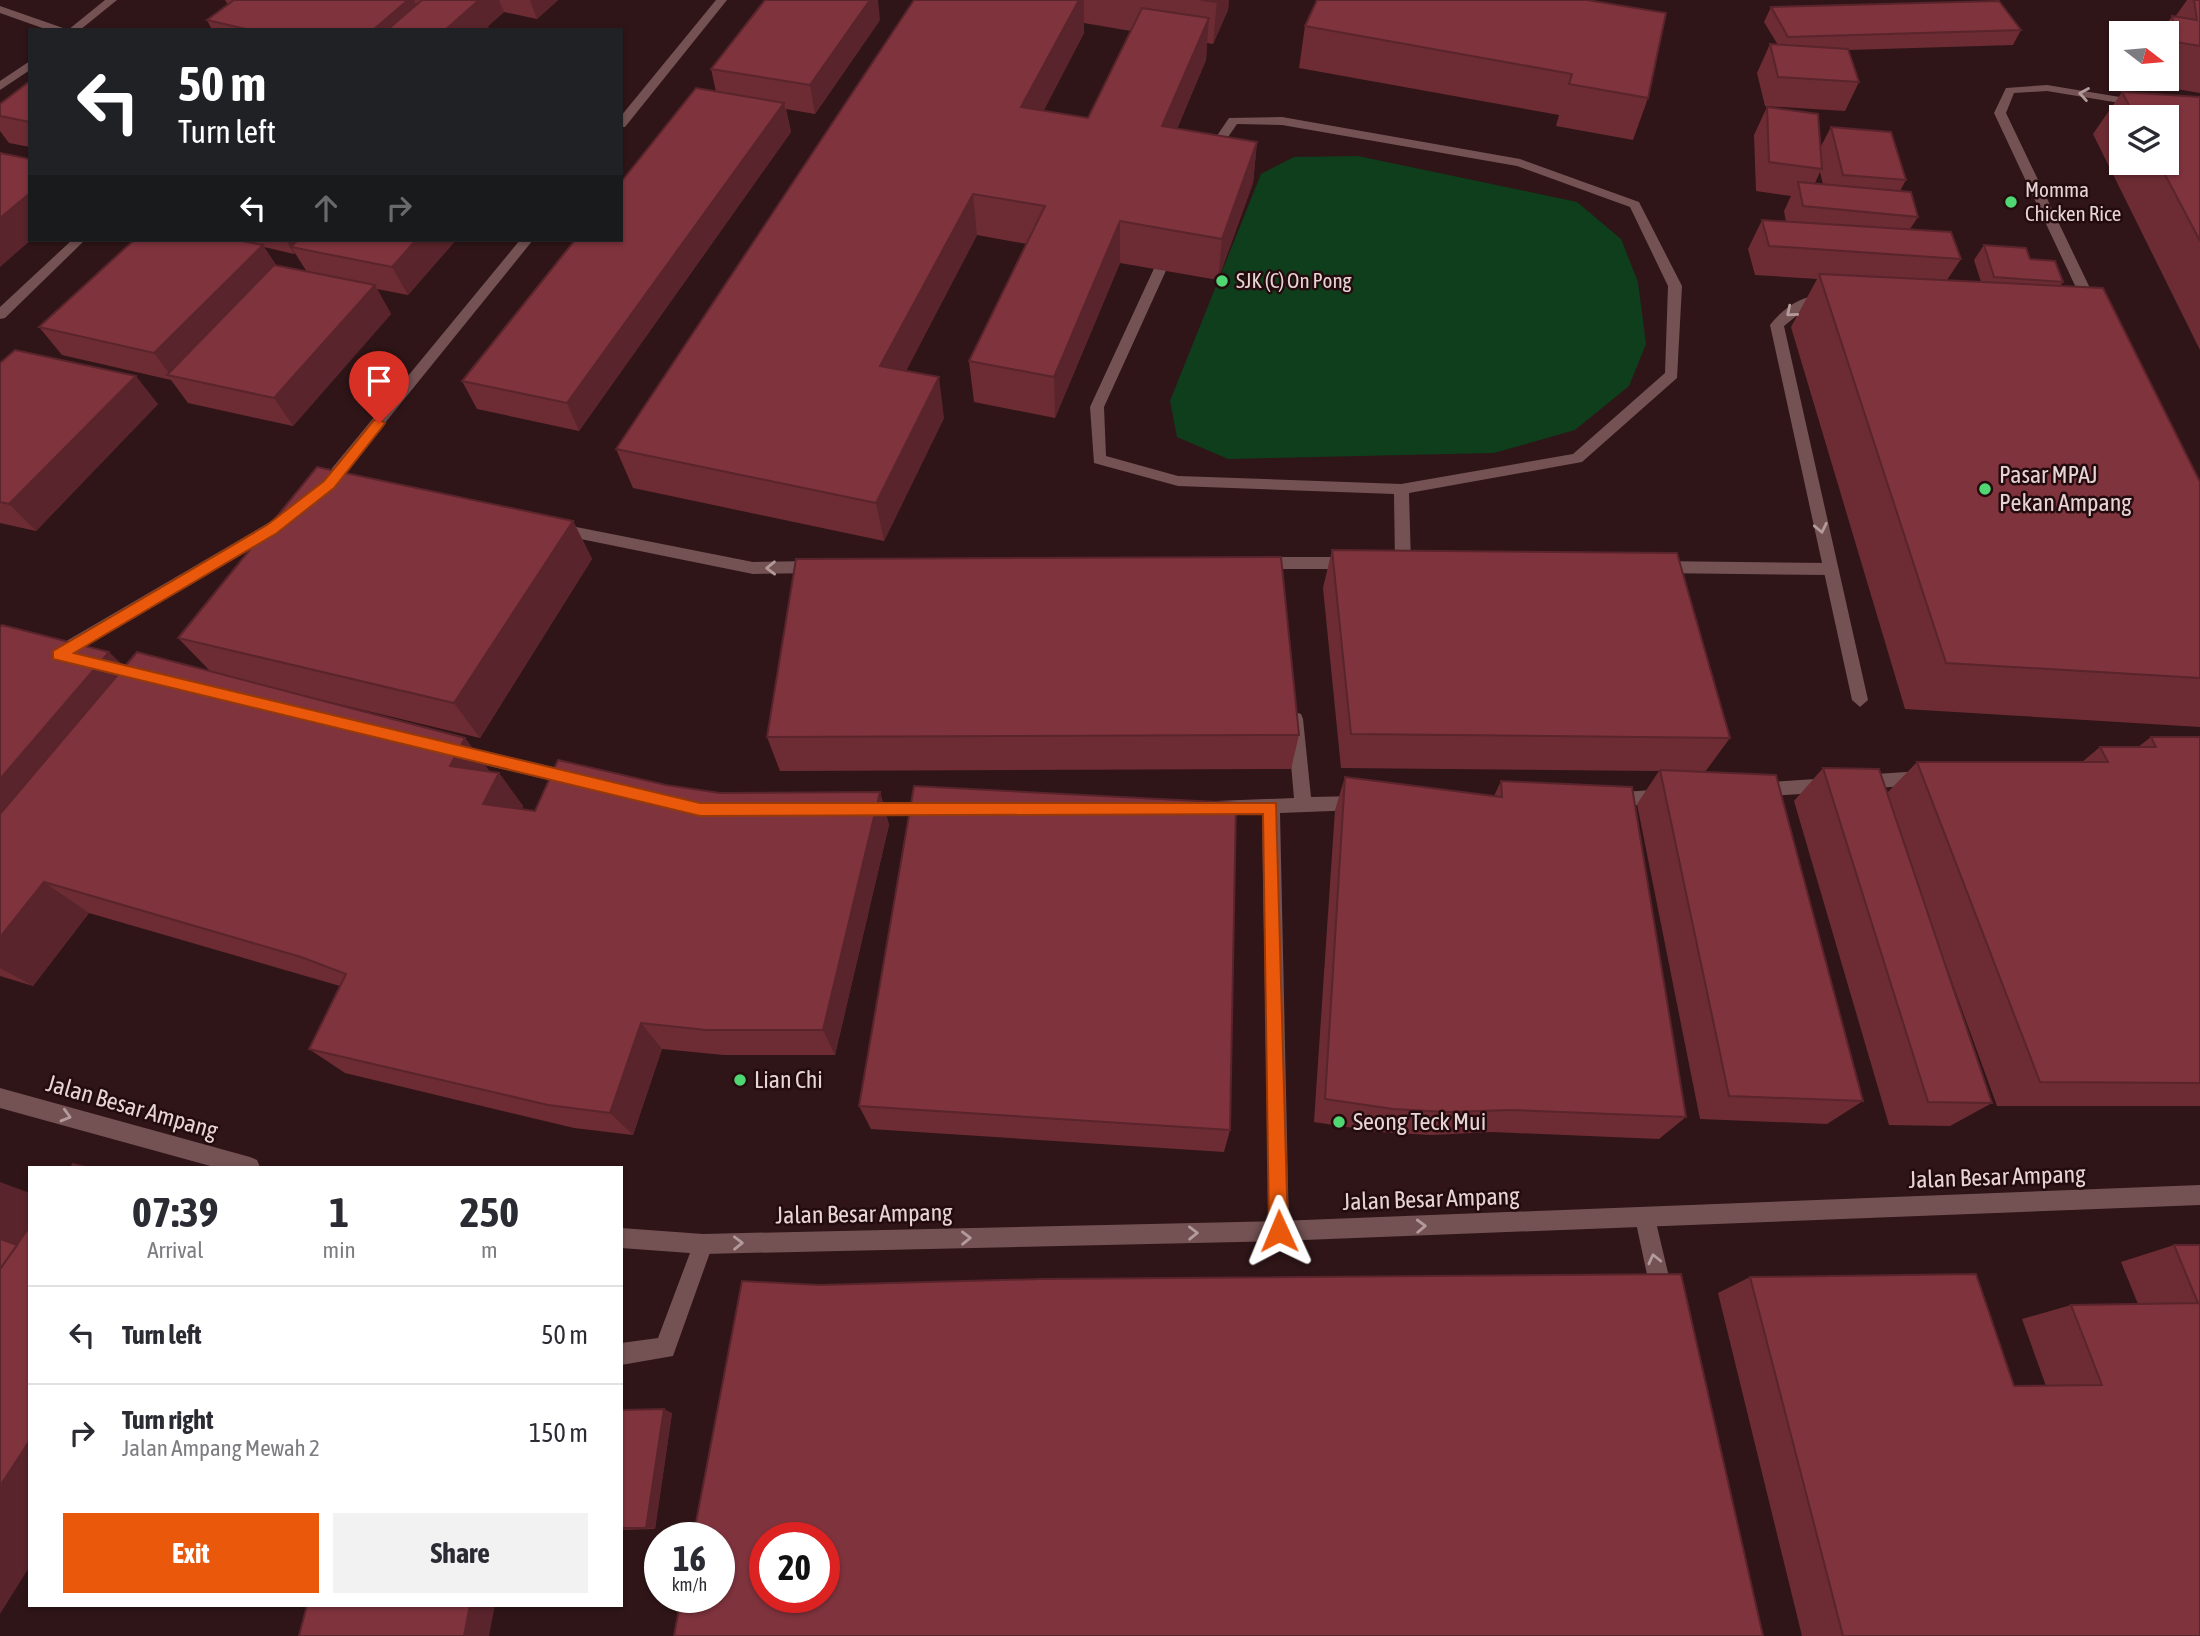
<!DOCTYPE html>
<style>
:root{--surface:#fff;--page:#f2f2f3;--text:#2b2b33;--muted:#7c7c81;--line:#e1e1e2;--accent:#ea580c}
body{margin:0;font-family:"Asap Condensed",sans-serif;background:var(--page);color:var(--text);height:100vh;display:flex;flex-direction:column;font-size:26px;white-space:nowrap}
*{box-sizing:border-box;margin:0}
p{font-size:23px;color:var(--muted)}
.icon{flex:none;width:38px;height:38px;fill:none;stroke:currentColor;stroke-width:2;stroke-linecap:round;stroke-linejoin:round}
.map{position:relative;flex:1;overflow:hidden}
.side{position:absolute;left:28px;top:1166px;width:595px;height:441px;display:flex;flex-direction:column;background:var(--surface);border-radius:0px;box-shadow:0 2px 5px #0004}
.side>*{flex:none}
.hud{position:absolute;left:28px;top:28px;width:595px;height:214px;border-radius:0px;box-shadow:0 2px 5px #0004;background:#202124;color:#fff;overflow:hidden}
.needle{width:46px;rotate:106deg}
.tools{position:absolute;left:2109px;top:21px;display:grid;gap:14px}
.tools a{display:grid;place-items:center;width:70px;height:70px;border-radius:0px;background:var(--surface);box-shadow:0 2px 5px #0004;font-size:35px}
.speed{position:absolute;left:644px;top:1522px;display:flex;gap:14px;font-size:35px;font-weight:700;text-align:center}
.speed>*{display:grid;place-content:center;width:91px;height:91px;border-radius:50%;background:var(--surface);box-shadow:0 2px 5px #0004;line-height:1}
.speed small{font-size:18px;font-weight:400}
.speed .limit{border:10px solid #d22;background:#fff;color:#111}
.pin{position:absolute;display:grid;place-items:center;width:60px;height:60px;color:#fff;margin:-72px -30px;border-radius:50% 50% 50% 0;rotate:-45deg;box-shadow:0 0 7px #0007}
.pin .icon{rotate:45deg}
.me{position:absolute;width:77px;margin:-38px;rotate:359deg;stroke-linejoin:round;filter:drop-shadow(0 0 5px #0008)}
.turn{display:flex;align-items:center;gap:24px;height:147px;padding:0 35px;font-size:32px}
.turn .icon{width:91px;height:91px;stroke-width:2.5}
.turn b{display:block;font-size:49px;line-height:60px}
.lanes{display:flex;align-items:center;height:66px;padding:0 35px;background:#0003;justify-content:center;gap:35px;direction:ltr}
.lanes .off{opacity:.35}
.eta{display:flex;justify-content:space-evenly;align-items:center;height:119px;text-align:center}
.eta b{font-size:42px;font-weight:700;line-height:49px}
.primary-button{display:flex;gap:14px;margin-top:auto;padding:14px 35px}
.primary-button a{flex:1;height:80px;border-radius:0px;background:var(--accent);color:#fff;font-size:28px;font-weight:700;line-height:80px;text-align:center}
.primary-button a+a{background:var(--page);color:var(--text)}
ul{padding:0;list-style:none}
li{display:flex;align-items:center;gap:21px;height:98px;padding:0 35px;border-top:2px solid var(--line)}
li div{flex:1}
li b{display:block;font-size:26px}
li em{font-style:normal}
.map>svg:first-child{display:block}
.green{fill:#0f3e1c}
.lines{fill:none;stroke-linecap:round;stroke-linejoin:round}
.service{fill:#745254;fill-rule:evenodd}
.minor{fill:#745254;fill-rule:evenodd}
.tertiary{fill:#745254;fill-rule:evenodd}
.wall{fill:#6d2c34;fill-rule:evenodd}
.shaded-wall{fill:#59242b}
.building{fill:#7f333d;stroke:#59242b;stroke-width:2;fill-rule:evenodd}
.oneway{stroke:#b39a9b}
.route{fill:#ea580c;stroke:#983908;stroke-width:2}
.poi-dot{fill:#51d674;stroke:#240b0e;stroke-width:2.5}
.labels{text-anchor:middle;stroke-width:5;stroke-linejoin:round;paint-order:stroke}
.far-poi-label{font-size:21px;fill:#e7d4d5;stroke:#240b0e;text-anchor:start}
.poi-label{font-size:24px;fill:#e7d4d5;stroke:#240b0e;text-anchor:start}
.street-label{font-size:24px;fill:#e7d4d5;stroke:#240b0e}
</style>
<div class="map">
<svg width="2200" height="1636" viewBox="0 0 2200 1636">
<rect width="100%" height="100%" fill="#2f1517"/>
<polygon class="green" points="1358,156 1577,202 1621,239 1638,282 1646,344 1629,386 1575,430 1494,453 1228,459 1177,437 1170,401 1261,174 1294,157"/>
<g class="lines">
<g class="service">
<path d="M1282 117 1520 159 1639 202 1682 286 1677 378 1582 462 1409 493 1411 564 1403 570 1395 564 1394 494 1178 486 1094 463 1090 407 1212 143 1229 118ZM1237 124 1282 125 1517 166 1630 207 1668 286 1665 373 1573 454 1401 484 1178 476 1106 456 1104 407 1224 143Z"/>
<path d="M1827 295 1834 299 1832 302 1810 305 1784 326 1868 700 1860 707 1852 700 1770 325C1784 307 1803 294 1827 295Z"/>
<polygon points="1295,712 1301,714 1303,719 1311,797 1358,796 1364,798 1367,803 1364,808 1358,810 1280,813 1289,1231 1286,1238 1279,1241 1272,1238 1269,1231 1262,814 1215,815 1209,813 1206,808 1209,803 1215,801 1294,798 1287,719 1289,714"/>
<polygon points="455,744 574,772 580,774 583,779 580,784 574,786 455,758 449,756 447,751 449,746"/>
<polygon points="1921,771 1927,773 1930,778 1927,783 1921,785 1861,789 1855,787 1852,782 1855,777 1861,775"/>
<polygon points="1830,778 1836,780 1839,785 1836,790 1830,792 1757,797 1751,795 1748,790 1751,785 1757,783"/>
<polygon points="1666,789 1672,791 1675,796 1672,801 1666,803 1610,807 1604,805 1601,800 1604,795 1610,793"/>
<polygon points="861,802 935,802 941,804 944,809 941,814 935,816 861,816 855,814 852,809 855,804"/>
<polygon points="703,1234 710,1237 713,1244 673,1356 621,1365 621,1343 658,1338 696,1237"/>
</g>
<g class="minor">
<polygon points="105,0 117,0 80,30 68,30"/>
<polygon points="716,0 727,0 625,127 621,127 621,116"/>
<polygon points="0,6 63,28 64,30 48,30 0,13"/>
<polygon points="30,61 30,70 0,90 0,81"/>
<polygon points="2047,85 2138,100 2144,103 2138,106 2047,91 2014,93 2006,113 2100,309 2093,313 2086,309 1994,113 2006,88"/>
<polygon points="72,240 85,240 5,318 0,319 0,307"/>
<polygon points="520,240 533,240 329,492 319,492 319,484"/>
<polygon points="282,515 290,521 287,525 63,660 51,660 49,655 51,650"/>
<polygon points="556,523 753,562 818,561 826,567 818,573 753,574 551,533 548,529"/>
<polygon points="1259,557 1350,557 1358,563 1350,569 1259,569 1251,563"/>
<polygon points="1658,561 1830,563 1838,569 1830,575 1658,573 1650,567"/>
<polygon points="1645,1208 1652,1211 1655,1218 1674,1298 1671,1306 1663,1309 1655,1306 1652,1298 1635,1218 1638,1211"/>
</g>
<g class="tertiary">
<polygon points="0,1088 250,1157 257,1160 260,1167 214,1167 0,1108"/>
<polygon points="2200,1185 2200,1205 1279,1241 703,1254 621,1248 621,1228 703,1234 1279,1221"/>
</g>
</g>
<g class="wall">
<polygon points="225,0 558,0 537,19 504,12 488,26 489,30 212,30 207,20 228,5"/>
<path d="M914 0H1229L1228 10 1213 44 1207 43 1206 60 1177 129 1257 142 1253 183 1218 280 1120 263 1055 418 974 402 969 361 1027 244 977 235 906 371 944 418 884 541 633 488 616 449ZM1084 23 1131 31 1088 118 1043 111 1084 33Z"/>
<polygon points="1587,0 1648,98 1633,140 1556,126 1559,115 1299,68 1305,26"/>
<polygon points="2187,0 2200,0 2200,93 2147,84 2146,79 2166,79 2166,33 2161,33 2172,16 2175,17"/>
<polygon points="1771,7 2021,30 2013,45 1848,50 1859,82 1845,111 1765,106 1757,73 1770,44 1778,45 1764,22"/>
<polygon points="880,20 815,114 786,109 791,132 579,431 477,409 462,381 716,92 711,69"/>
<polygon points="30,81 30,147 9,143 0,131 0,104"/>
<path d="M2122 92 2200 97V350L2093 134ZM2121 117H2166V163H2121Z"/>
<path d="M1767 107 1820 148 1831 127 1906 180 1900 191 1918 217 1910 229 1961 259 1947 280 1981 282 1974 260 1984 245 2030 259 2063 282 2060 286 2200 482V727L1905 709 1791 327 1817 279 1755 275 1748 249 1762 220 1786 222 1784 211 1791 196 1756 191 1754 135ZM1820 172 1823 184 1815 183Z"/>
<path d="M134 240H456L408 295 377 289 391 314 293 426 188 403 171 380 62 355 39 327ZM264 247 294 254 295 253 307 272 276 265Z"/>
<polygon points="0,363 158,404 36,531 0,523"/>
<polygon points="573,521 592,559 480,738 309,697 465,738 490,772 499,773 523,806 522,809 535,811 666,785 720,793 880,792 889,825 835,1055 724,1055 662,1049 633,1135 574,1128 345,1073 309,1049 340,986 89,913 33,986 0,976 0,627 125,667 211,672 178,638"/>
<polygon points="1332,550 1730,738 1705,772 1863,1101 1827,1124 1700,1119 1637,804 1659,771 1341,768 1323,588"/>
<polygon points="1299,735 1291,769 780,771 767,737"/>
<polygon points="2151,737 2200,737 2200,1106 1997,1106 1936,938 1992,1103 1950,1126 1889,1125 1794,801 1823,768 1887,793 1917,762 2082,762 2100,747 2138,747"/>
<polygon points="1345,777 1494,796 1501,781 1686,1117 1659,1139 1492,1132 1431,1135 1379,1132 1314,1122 1335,810"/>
<polygon points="859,1106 1230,1130 1224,1152 871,1129"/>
<polygon points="2174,1245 2200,1245 2200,1636 1802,1636 1718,1293 1750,1277 2014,1386 2046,1386 2022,1319 2071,1305 2138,1304 2121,1262"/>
<polygon points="621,1410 672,1413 655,1529 621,1530"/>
</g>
<g class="shaded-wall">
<polygon points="408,0 414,0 427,30 373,30"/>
<polygon points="446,0 499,0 504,12 488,26 489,30 445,30"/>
<polygon points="530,0 558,0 537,19"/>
<polygon points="870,0 878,0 880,20 815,114 810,85"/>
<polygon points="1079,0 1084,0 1084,33 1024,149 1021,107"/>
<polygon points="1217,0 1229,0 1228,10 1213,44"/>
<polygon points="1209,18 1206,60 1160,168 1162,126"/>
<polygon points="784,103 791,132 579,431 567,403"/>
<polygon points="1257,142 1253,183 1218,280 1222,239"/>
<polygon points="30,193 30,240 31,240 0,267 0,218"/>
<polygon points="973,194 977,235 887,407 880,366"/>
<polygon points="1120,221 1120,263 1055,418 1054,377"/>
<polygon points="286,240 308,240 291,247 295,253 294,254"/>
<polygon points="416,240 456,240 408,295 392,267"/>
<polygon points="263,245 281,274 171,376 154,353"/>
<polygon points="375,285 391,314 293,426 274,398"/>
<polygon points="136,376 158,404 36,531 9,504"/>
<polygon points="939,377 944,418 884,541 876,503"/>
<polygon points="573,521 592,559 480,738 454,703"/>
<polygon points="109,652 147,688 0,866 0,779"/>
<polygon points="465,738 490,772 450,766"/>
<polygon points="499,773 523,806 509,837 483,804"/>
<polygon points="880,792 889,825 835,1055 823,1030"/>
<polygon points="44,882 89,913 33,986 0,968 0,937"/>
<polygon points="641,1023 662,1049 633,1135 610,1113"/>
<polygon points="0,1182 30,1193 30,1227 0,1270"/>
<polygon points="664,1409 672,1413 655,1529 646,1528"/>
<polygon points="30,1440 30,1566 0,1614 0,1486"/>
<polygon points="470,1605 495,1605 489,1636 464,1636"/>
</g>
<g class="building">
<polygon points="234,0 408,0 373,30 250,30 207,20"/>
<polygon points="422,0 474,0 478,1 445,30 387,30"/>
<polygon points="765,0 870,0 810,85 711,69"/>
<polygon points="914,0 1079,0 1021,107 1088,118 1142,8 1209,18 1162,126 1257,142 1222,239 1120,221 1054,377 969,361 1045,206 973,194 880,366 939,377 876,503 616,449"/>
<polygon points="1201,0 1217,0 1216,2"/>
<polygon points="1317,0 1587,0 1666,13 1648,98 1569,84 1572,74 1305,26"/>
<polygon points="2194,0 2200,0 2200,46 2176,42 2172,16 2197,20"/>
<polygon points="1999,1 2021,30 1788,37 1771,7"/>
<polygon points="1770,44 1848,49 1859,82 1778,77"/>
<polygon points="30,81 30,122 0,116 0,104"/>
<polygon points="696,88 784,103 567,403 462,381 575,240 621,240 621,182"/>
<polygon points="2122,92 2200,97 2200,241 2159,163 2166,163 2166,117 2135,117"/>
<polygon points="1767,107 1818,114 1822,169 1769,162"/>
<polygon points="1831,127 1891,132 1906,180 1843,175"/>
<polygon points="0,153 30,159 30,193 0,218"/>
<polygon points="1798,182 1911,192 1918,217 1803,206"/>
<polygon points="1762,220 1951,232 1961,259 1769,246"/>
<polygon points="134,240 237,240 263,245 154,353 39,327"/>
<polygon points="298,240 416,240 392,267 291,247"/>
<polygon points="1984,245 2026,248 2030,259 2055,261 2063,282 1994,277"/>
<polygon points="274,265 375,285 274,398 167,375"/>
<polygon points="1819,274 2103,288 2200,482 2200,678 1946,663"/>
<polygon points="15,350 136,376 9,504 0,502 0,363"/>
<polygon points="317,467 573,521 454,703 178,638"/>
<polygon points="1332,550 1677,553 1730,738 1351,734"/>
<polygon points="1281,557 1299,735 767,737 796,559"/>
<polygon points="2,625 109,652 0,779 0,627"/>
<polygon points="137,652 465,738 450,766 499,773 483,804 535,811 558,760 666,785 720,793 880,792 823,1030 706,1030 641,1023 610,1113 548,1105 309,1049 346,974 301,957 44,882 0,937 0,814"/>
<polygon points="2151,737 2200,737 2200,1083 2040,1082 1917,762 2108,762 2100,747 2156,747"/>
<polygon points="1823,768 1879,769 1992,1103 1928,1102"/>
<polygon points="1660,770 1776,775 1863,1101 1729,1096"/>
<polygon points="1345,777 1502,797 1501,781 1632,787 1686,1117 1511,1110 1447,1112 1393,1109 1325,1099"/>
<polygon points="914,786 1236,803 1230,1130 859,1106"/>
<polygon points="73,1164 85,1167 71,1167"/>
<polygon points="30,1226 30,1440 0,1486 0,1269"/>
<polygon points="0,1239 17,1245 0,1269"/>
<polygon points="2174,1245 2200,1245 2200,1636 1843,1636 1750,1277 1976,1274 2014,1386 2102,1385 2071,1305 2198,1303"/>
<path d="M1681 1274 1763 1636H674L681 1598H719V1538H693L742 1281 819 1285 1040 1279ZM765 1538H824V1598H765Z"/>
<polygon points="664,1409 646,1528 621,1528 621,1410"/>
<polygon points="307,1605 470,1605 464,1636 299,1636"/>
</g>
<defs><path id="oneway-chevron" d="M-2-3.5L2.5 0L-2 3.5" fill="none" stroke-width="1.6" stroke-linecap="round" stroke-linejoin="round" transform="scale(1.75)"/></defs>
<g class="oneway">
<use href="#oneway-chevron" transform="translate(2084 94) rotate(-170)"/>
<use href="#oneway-chevron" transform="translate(1791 312) rotate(140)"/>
<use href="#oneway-chevron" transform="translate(1821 528) rotate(78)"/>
<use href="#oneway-chevron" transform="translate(771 568) rotate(179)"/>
<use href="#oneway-chevron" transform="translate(66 1116) rotate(16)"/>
<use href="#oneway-chevron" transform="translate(1421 1226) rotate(-2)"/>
<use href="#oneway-chevron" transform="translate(1193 1233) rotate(-1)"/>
<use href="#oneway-chevron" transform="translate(966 1238) rotate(-1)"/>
<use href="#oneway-chevron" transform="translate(738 1243) rotate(-1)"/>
<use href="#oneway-chevron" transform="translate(1654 1259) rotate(-103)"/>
</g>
<polygon class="route" points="379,419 385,423 383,426 334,488 277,533 74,653 700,803 1276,803 1288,1231 1285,1237 1279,1240 1272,1237 1269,1231 1263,814 700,816 53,659 53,651 267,525 324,481 374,420"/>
<g class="poi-dot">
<circle cx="2011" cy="202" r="7"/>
<circle cx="1222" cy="281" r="7"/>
<circle cx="1985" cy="489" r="7"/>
<circle cx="740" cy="1080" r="7"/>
<circle cx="1339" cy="1122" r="7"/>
</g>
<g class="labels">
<g class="far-poi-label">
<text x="2025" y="197">Momma<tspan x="2025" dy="24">Chicken Rice</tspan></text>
<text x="1236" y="288">SJK (C) On Pong</text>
</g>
<g class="poi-label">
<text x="1999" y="483">Pasar MPAJ<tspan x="1999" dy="28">Pekan Ampang</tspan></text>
<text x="754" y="1088">Lian Chi</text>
<text x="1353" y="1130">Seong Teck Mui</text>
</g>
<g class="street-label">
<text transform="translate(132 1107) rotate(16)" y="8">Jalan Besar Ampang</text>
<text transform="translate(1997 1177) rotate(-2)" y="8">Jalan Besar Ampang</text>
<text transform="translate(1431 1199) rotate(-2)" y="8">Jalan Besar Ampang</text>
<text transform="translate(864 1214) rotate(-1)" y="8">Jalan Besar Ampang</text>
</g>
</g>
</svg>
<div class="tools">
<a><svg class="needle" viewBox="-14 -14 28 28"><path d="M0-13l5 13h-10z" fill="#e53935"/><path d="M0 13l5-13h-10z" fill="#7c7c81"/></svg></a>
<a><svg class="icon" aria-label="layers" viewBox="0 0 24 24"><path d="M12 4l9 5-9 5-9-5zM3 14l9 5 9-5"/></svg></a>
</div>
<div class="speed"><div>16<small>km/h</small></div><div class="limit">20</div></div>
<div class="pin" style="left:379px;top:423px;background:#d93025"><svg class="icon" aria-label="arrive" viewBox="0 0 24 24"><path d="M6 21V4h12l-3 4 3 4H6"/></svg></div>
<svg class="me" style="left:1279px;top:1231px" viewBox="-20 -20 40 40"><path d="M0-17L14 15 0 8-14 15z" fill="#ea580c" stroke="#fff" stroke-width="4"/></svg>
<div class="hud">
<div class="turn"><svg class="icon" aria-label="left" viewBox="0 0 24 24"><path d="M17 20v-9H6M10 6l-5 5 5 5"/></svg><div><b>50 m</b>Turn left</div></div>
<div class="lanes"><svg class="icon" aria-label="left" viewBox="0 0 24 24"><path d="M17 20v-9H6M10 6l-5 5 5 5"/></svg><svg class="icon off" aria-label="ahead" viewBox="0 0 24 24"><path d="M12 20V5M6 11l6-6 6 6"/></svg><svg class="icon off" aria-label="right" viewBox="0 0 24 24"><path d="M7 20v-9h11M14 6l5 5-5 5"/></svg></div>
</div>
<section class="side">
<div class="eta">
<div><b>07:39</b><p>Arrival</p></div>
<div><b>1</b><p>min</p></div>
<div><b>250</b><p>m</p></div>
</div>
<ul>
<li><svg class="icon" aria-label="left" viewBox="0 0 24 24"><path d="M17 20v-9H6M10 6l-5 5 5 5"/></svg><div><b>Turn left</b></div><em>50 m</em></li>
<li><svg class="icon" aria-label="right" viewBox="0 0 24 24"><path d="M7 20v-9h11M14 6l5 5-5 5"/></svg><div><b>Turn right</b><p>Jalan Ampang Mewah 2</p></div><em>150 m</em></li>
</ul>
<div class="primary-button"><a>Exit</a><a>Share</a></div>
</section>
</div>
